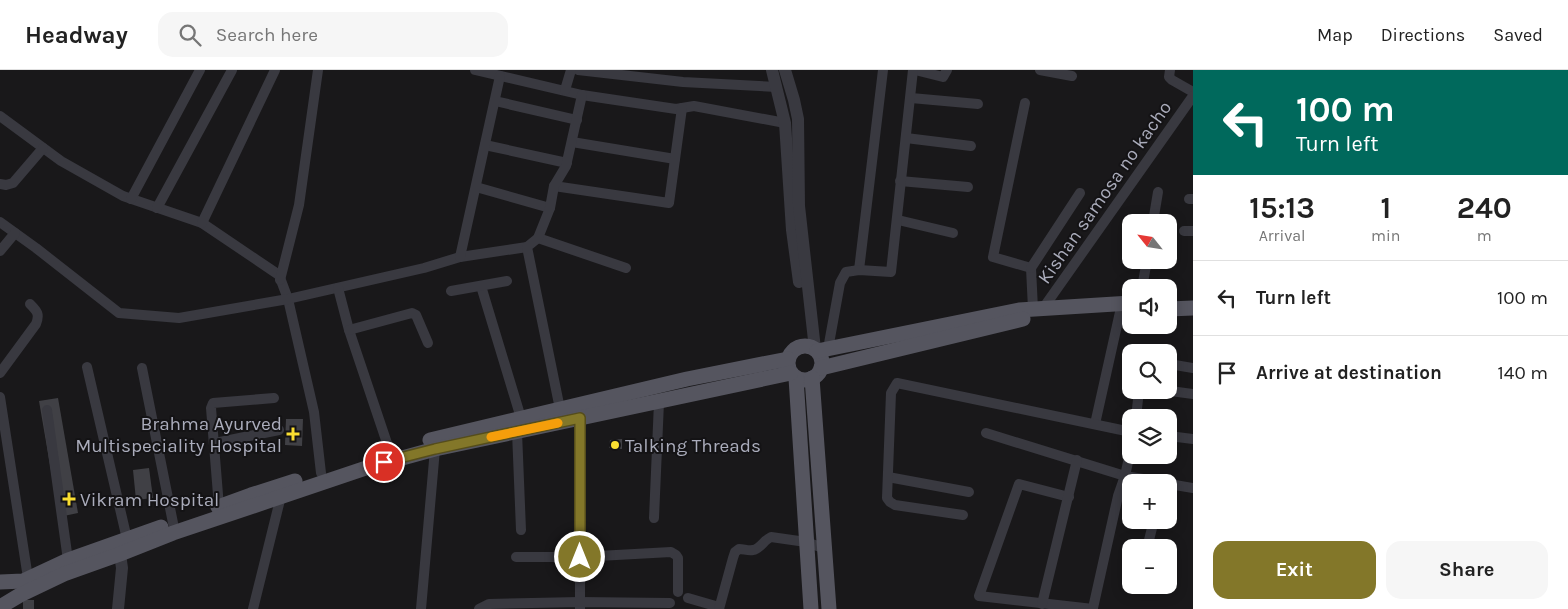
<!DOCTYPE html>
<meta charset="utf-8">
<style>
:root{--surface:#fff;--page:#f6f6f6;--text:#222;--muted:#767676;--line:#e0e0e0;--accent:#837729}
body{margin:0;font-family:Karla,sans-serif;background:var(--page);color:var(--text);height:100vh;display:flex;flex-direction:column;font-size:19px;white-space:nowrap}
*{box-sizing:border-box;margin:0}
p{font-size:16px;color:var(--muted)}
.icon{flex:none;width:28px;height:28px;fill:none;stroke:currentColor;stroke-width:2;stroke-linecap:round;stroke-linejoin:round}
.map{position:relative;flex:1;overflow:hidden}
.drawer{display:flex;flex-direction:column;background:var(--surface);width:375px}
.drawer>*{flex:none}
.hud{background:#00695c;color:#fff;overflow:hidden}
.needle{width:32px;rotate:300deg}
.buttons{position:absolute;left:1122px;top:144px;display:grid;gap:10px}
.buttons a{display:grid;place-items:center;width:55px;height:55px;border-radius:10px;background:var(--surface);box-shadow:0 2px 12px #0003;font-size:25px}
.pin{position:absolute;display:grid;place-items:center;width:42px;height:42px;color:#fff;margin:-21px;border:2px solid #fff;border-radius:50%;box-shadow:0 1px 5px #0007}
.me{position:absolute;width:55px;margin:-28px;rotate:0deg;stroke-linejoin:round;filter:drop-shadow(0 0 4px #0008)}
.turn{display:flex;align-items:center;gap:18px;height:105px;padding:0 20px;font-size:22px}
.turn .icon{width:65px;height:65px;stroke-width:2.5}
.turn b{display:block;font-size:35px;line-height:42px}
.eta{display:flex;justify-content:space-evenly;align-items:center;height:85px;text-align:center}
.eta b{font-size:30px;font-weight:700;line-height:35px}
.action{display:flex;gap:10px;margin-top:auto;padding:10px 20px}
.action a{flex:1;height:58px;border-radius:15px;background:var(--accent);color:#fff;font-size:20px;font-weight:700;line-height:58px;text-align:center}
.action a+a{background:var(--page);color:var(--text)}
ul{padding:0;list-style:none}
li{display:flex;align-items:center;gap:15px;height:75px;padding:0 20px;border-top:1px solid var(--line)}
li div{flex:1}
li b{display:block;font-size:19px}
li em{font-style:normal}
header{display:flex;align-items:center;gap:30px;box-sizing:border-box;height:70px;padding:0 25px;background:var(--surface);border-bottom:1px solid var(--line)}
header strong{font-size:24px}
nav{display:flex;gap:28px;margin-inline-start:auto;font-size:18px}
.search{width:350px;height:45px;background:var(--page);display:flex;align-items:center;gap:12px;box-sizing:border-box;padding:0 18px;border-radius:15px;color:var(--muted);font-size:19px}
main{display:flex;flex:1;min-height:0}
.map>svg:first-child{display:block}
.building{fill:#404045}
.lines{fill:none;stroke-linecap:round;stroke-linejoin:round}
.minor{stroke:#393940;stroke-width:10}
.tertiary{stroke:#393940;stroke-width:12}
.primary{stroke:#55555f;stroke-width:15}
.route-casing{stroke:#554d1b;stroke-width:12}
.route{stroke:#837729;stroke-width:9}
.slow{stroke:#f59e0b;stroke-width:9}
.poi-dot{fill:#fade31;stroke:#141315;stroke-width:2}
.labels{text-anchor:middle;stroke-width:4;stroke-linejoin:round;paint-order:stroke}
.street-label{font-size:19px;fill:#aaacbb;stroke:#141315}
.poi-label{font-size:19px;fill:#aaacbb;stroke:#141315;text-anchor:start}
</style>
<header>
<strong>Headway</strong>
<div class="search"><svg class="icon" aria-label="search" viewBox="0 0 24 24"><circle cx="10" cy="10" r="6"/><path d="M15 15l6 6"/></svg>Search here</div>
<nav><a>Map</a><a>Directions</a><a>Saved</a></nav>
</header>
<main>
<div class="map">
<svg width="1193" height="539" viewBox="0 0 1193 539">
<rect width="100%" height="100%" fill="#19181a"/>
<g class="building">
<polygon points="58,328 78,443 59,447 39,331"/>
<polygon points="286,349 303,349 302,376 285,375"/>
<polygon points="622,369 622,379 609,378 610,370"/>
<polygon points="149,398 153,428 136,430 133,400"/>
<rect x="23" y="530" width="11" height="9"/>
</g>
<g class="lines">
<g class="minor">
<polyline points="475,0 582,25 676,39 694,36 785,53"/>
<polyline points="578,0 683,12 777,17"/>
<polyline points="915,0 943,7 947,0"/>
<polyline points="1040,0 1072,6"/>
<polyline points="1170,0 1169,7 1172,10 1193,22"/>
<polyline points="565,20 571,0"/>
<polyline points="911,28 978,34"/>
<polyline points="495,31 577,50"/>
<polyline points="1025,33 993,187 1031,198 1033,239"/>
<polyline points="0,46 61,91 123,126 202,153 279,205 288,229 314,342 321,403"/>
<polyline points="906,68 971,76"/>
<polyline points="572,72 675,89"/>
<polyline points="485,75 567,93"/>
<polyline points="900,111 968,117"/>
<polyline points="0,114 6,115 13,113 43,78"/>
<polyline points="554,116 669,133 682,38"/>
<polyline points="476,117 550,138"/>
<polyline points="131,129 200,0"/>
<polyline points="1189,129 1193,129"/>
<polyline points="157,138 232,0"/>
<polyline points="898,150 953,163"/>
<polyline points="0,152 36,178 119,243 179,248 288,229 424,198 460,187 527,177"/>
<polyline points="1153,152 1158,122"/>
<polyline points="202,153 275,0"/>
<polyline points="1184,161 1193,161"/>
<polyline points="538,168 626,198"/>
<polyline points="0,181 15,163"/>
<polyline points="460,187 500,6"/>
<polyline points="1031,198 1080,123"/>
<polyline points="859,200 883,0"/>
<polyline points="280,210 299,135 318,0"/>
<polyline points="481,216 521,348"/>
<polyline points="338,218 349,260 390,382"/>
<polyline points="1142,218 1147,190"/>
<polyline points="451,221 507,211"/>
<polyline points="1044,237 1193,26"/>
<polyline points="349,260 412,243 416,245 428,273"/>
<polyline points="828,279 840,213 846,202 859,200 891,202 913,0"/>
<polyline points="1169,294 1193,298"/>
<polyline points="87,297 127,469"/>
<polyline points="142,298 173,453"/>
<path d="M0 303 36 254C40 244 37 241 30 234"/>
<polyline points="1163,320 1193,324"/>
<polyline points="0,327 28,508"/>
<polyline points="560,339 527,177 538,168 550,138 554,116 566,96 582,25"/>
<polyline points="47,340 68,490"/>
<polyline points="1136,348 1139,320"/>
<polyline points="1095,354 1122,233"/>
<polyline points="517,362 521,460"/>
<polyline points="986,363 1125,406 1161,412"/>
<polyline points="1169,366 1193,369"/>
<polyline points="215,373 279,360"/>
<polyline points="888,407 969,422"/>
<polyline points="1169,414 1193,418"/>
<polyline points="1069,427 1019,414 979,526 1093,539"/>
<polyline points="219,437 211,338 213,333 274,328"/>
<polyline points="963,445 895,435 890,432 887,428 891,323 897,313 1131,362"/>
<polyline points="654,448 659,332"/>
<polyline points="1147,478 1154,450"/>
<polyline points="516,487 580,487 671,482 676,485 678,488 678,522"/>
<polyline points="688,528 719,537"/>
<polyline points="1042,534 1077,390"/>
<polyline points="1093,538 1118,426 1125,406 1131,378"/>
<polyline points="253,539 281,426"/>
<polyline points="421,539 435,379"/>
<polyline points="479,539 489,534 579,532 670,533"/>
<polyline points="580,539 580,348"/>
<path d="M719 539 733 488 735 482 739 479C744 479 748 481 753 480 760 479 764 470 771 467L806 472 826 479"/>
</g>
<g class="tertiary">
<polyline points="772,0 785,53 792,160 799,212"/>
<polyline points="785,0 794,30 798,49 799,136 815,279"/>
<polyline points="118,539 122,498 120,484"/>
</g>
<g class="primary">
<polyline points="1169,239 1193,238"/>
<circle cx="805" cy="293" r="17"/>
<polyline points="817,281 1019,240 1131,233"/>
<polyline points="821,298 1023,249"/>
<polyline points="796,308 811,539"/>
<polyline points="812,308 829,539"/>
<polyline points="430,370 687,309 788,289"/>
<polyline points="218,437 251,425 295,411"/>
<polyline points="0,512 23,511 68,490 161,457"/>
<polyline points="0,537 20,525 64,504 120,484 173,463 366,398 435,379 791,303"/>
</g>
</g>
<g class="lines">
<defs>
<polyline id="route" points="384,392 435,379 580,348 580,487"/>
</defs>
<use href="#route" class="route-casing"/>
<use href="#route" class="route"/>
<polyline class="slow" points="491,367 558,353"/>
</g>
<g class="poi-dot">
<path d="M290.5 356.5h5v5h5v5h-5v5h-5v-5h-5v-5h5z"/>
<circle cx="615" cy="375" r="5"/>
<path d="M66.5 421.5h5v5h5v5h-5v5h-5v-5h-5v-5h5z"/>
</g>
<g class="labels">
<g class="street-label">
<text transform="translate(1104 122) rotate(-55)" y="7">Kishan samosa no kacho</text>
</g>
<g class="poi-label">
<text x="282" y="360" text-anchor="end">Brahma Ayurved<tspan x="282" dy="22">Multispeciality Hospital</tspan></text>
<text x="625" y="382">Talking Threads</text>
<text x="80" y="436">Vikram Hospital</text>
</g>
</g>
</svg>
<div class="buttons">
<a><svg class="needle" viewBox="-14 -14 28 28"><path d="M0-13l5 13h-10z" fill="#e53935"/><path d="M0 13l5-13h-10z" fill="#767676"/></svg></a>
<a><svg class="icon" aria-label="sound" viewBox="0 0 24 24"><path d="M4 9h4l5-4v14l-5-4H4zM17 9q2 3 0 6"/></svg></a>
<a><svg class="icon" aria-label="search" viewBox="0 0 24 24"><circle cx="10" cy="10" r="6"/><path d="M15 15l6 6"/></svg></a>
<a><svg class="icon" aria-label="layers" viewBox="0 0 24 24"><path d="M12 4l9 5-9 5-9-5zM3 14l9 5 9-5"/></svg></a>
<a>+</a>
<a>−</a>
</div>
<div class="pin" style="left:384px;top:392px;background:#d93025"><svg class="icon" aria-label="arrive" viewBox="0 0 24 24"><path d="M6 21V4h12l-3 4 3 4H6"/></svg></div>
<svg class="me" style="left:580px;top:487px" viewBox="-20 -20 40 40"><circle r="17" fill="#837729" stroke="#fff" stroke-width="3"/><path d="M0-11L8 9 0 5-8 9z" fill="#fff"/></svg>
</div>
<section class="drawer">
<div class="hud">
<div class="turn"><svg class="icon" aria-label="left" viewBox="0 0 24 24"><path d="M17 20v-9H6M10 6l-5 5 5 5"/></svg><div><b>100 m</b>Turn left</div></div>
</div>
<div class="eta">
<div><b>15:13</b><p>Arrival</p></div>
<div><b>1</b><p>min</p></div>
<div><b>240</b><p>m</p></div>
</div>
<ul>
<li><svg class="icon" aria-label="left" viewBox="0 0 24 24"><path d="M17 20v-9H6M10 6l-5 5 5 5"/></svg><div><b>Turn left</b></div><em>100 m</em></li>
<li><svg class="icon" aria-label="arrive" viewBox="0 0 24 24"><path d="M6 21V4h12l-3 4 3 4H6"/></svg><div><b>Arrive at destination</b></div><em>140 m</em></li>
</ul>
<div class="action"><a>Exit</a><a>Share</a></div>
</section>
</main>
